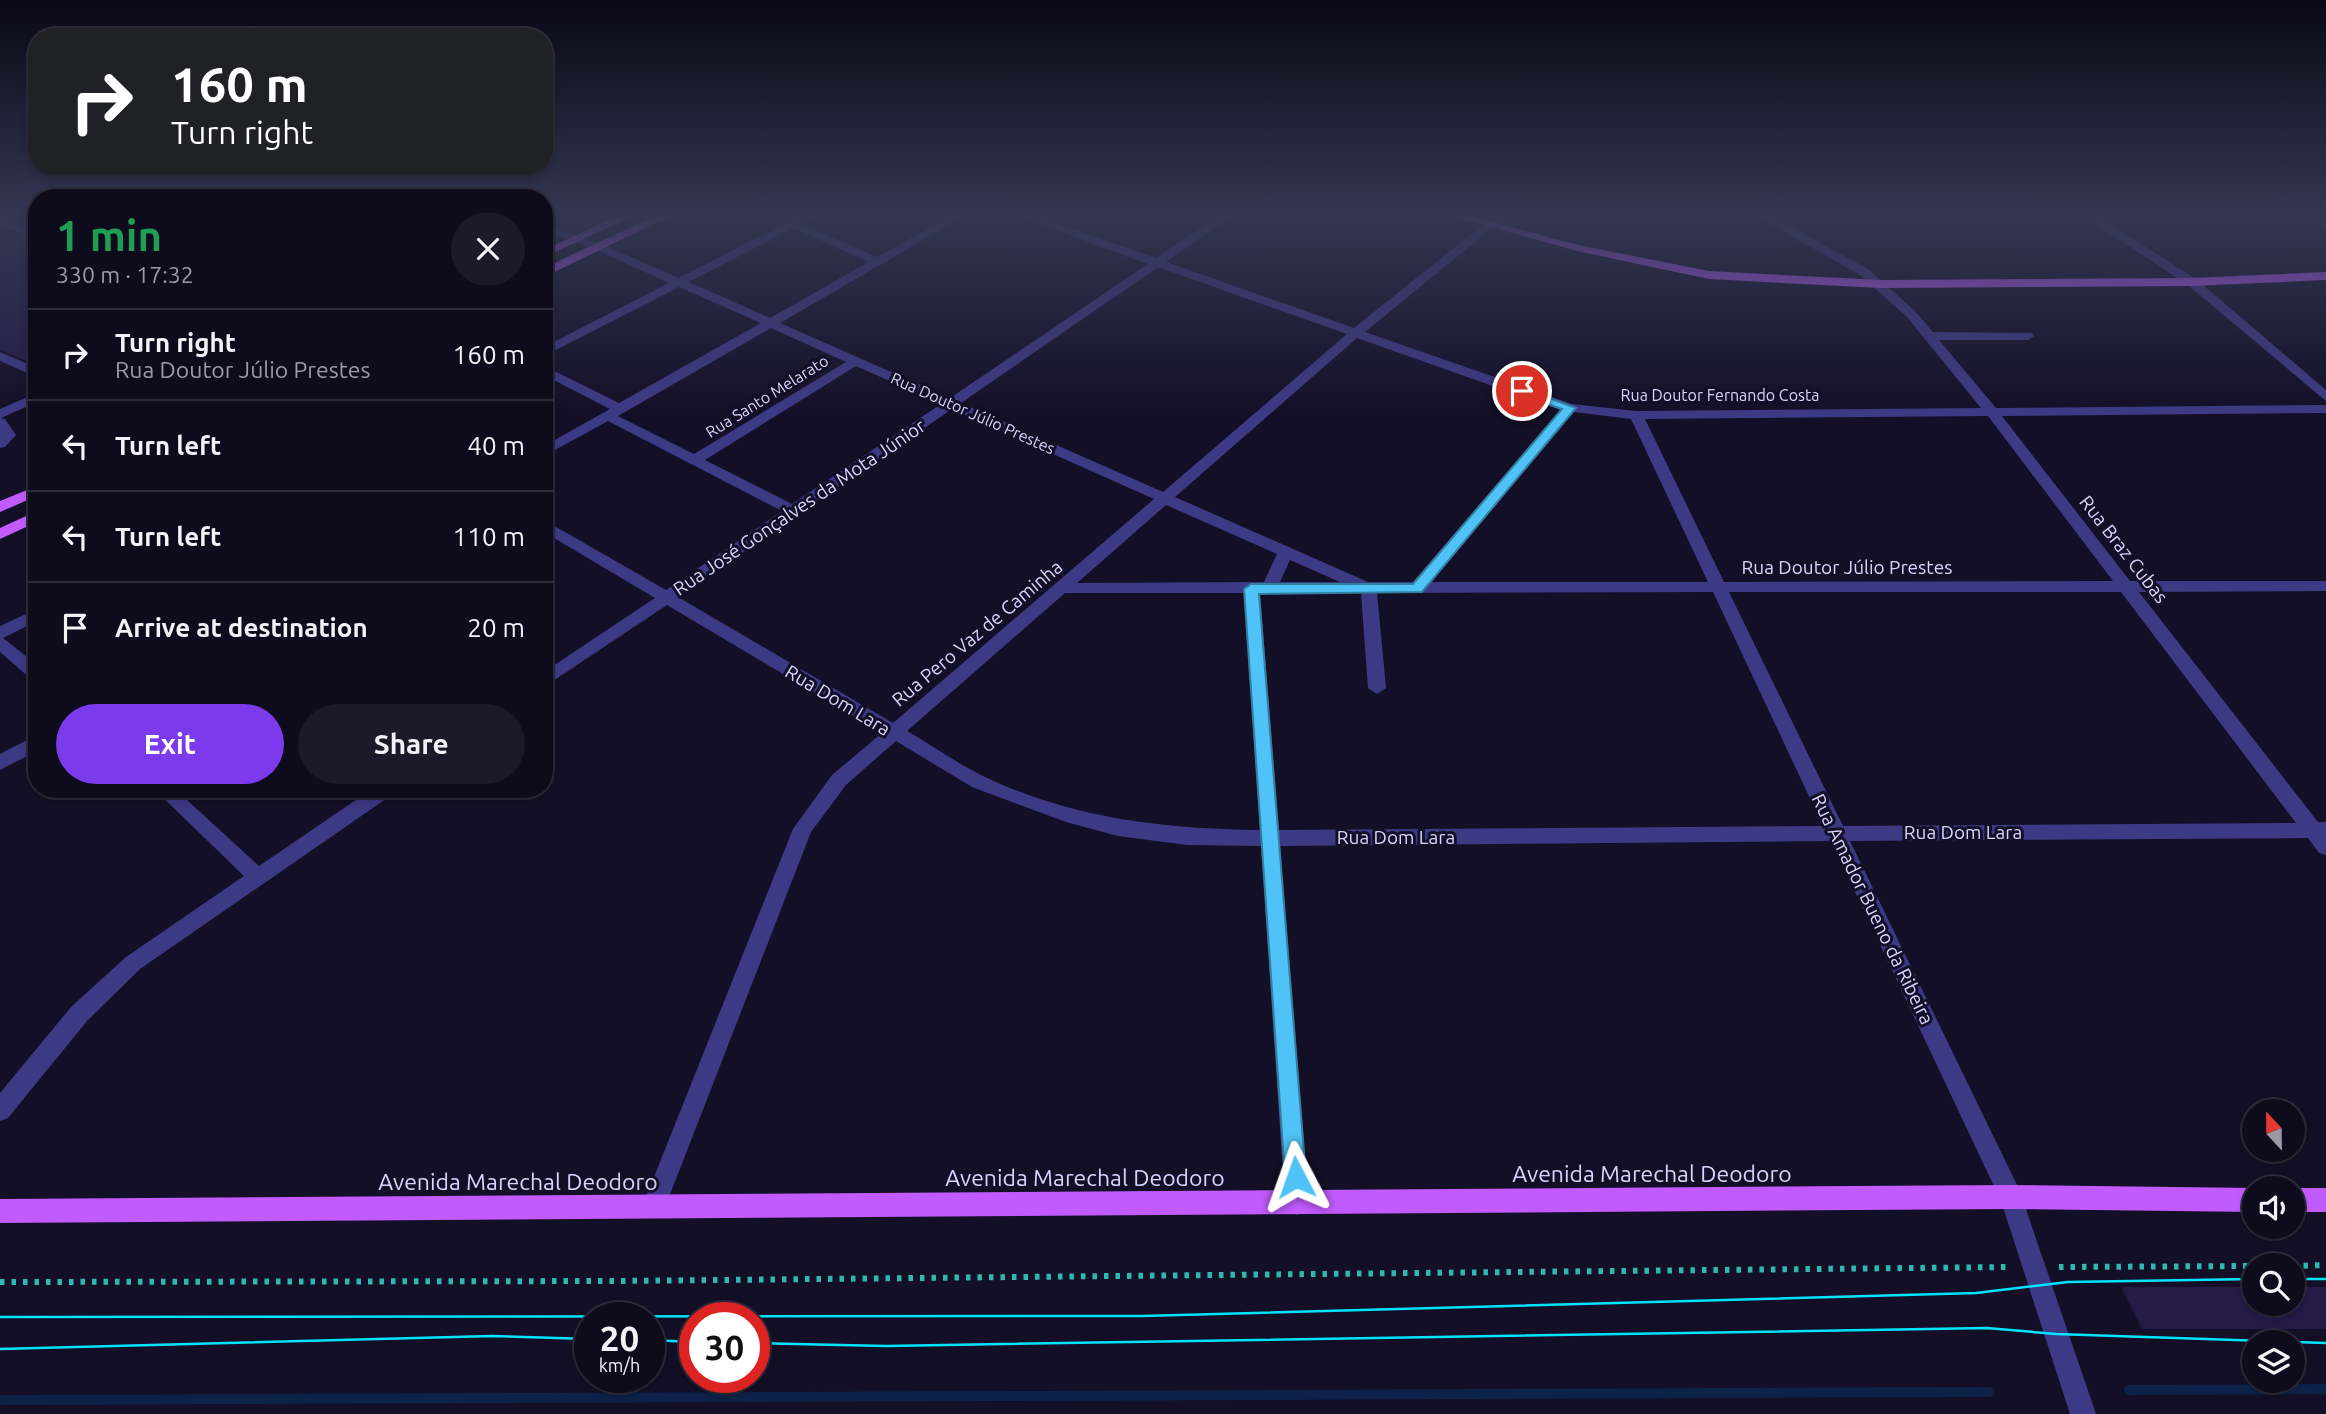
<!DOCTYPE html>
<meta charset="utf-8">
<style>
:root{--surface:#0e0b1c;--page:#1c1929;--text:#f1f3f6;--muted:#9b9ba3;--line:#2e2b3b;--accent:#7c3aed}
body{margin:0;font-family:Ubuntu,sans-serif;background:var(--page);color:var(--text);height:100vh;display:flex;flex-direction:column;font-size:26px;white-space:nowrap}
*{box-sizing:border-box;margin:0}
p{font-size:23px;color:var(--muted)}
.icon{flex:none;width:38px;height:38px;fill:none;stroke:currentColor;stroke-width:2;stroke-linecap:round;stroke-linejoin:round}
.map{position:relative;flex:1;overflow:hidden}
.details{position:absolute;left:28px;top:189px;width:525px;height:609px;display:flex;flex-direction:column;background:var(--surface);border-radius:28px;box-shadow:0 4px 10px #0003,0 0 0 2px var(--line)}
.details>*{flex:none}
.banner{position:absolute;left:28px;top:28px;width:525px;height:147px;border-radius:28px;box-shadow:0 4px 10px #0003,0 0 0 2px var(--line);background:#202124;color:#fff;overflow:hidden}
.needle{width:46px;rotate:338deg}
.buttons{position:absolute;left:2242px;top:1099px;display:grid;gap:14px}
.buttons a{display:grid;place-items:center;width:63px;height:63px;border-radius:50%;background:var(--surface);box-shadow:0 4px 10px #0003,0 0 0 2px var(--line);font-size:35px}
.speed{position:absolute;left:574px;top:1302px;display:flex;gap:14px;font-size:35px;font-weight:700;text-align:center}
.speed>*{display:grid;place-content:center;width:91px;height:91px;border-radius:50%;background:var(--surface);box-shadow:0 4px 10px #0003,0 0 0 2px var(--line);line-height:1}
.speed small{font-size:18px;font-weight:400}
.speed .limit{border:10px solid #d22;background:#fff;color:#111}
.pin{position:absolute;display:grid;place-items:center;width:60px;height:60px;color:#fff;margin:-30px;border:4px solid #fff;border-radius:50%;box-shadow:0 2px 7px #0007}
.me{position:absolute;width:77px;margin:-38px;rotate:356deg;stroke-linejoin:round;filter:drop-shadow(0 0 5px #0008)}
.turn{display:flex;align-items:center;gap:24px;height:147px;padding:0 28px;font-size:32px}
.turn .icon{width:91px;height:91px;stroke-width:2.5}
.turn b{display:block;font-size:49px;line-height:60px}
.round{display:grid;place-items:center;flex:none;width:74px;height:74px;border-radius:37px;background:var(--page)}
.summary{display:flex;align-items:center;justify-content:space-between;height:119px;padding:0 28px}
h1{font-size:42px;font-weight:600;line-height:52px;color:#1e9e55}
.button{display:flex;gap:14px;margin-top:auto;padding:14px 28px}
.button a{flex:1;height:80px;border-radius:42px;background:var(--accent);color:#fff;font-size:28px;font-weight:600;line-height:80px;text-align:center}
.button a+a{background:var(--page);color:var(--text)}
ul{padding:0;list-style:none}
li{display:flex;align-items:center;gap:21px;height:91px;padding:0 28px;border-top:2px solid var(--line)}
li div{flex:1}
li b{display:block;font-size:26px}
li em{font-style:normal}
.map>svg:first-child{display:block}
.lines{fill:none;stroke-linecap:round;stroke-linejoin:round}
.stream{stroke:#0c2248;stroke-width:10}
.building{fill:#241b47}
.path{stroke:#2fb8b0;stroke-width:6;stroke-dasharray:4.5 7;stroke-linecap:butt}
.minor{fill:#3d3a85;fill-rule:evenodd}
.major{fill:#c25bff;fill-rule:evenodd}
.tram{stroke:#00e5ff;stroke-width:2.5}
.route{fill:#4fc3f7;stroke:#337fa1;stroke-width:2}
.labels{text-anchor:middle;stroke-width:6;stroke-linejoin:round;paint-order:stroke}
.far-street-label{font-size:16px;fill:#d9d4ff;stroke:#130f26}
.street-label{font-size:19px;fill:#d9d4ff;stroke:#130f26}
.near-street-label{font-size:23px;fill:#d9d4ff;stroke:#130f26}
</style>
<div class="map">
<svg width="2326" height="1414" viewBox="0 0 2326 1414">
<rect width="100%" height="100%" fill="#130f26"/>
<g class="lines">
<g class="stream">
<polyline points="2129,1390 2326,1389"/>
<polyline points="0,1400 1989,1392"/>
</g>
</g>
<g class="building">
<polygon points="0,228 37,241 37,365 0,350"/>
<polygon points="2121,1287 2254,1287 2254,1304 2292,1304 2292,1287 2326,1287 2326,1329 2142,1329"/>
</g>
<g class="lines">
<g class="path">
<polyline points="2292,1266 2326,1265"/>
<polyline points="2059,1267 2254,1266"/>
<polyline points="0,1282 618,1281 2012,1267"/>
</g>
<g class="minor">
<path d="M802 215H816L801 224 877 257 952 215H966L780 323 950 398 1148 264 1015 215H1032L1156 258 1220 215H1233L1166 262 1354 328 1495 215H1508L1365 332 1572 404 1636 411 1981 408 1907 317 1860 275 1755 215H1769L1868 269 1915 311 1933 332 2032 333 2034 336 2028 340H1939L1996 408 2326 405V413L2002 416 2130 581H2326V591L2139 592 2318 822H2326V855L2319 853 2308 838 1850 841 2019 1189 2096 1414H2070L2001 1201 1831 841 1280 846 1309 1203 1305 1211 1297 1215 1289 1211 1285 1203 1261 846 1187 845 1118 836 1066 822 972 787 896 741 846 785 811 832 662 1215 654 1219 646 1215 642 1207 793 829 832 775 882 733 667 605 544 687V672L655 598 544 532V520L666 590 782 511 608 421 544 456V446L610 409 544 375V366L619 403 761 323 679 287 544 356V347L669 283 595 249 544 231V224L603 245 679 278ZM793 228 869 262 770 318 689 282ZM1158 267 1347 334 1163 492 961 403ZM771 328 846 362 694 454 618 416ZM1357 338 1561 410 1413 582H1368L1175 497ZM856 366 941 404 792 504 705 460ZM952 409 1154 499 893 723 678 597ZM1574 412 1631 419 1708 582H1431ZM1988 416 2113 581 1724 582 1645 419ZM1166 505 1277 554 1264 582 1077 583ZM1290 560 1340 582H1280ZM1713 592 1823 826 1279 830 1260 593H1361L1368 688 1377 694 1386 688 1377 593ZM1729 592H2121L2296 823 1843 826ZM1065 593H1244L1260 830C1164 829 1074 819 985 777 958 764 933 746 907 731Z"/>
<polygon points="2082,215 2096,215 2196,279 2326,390 2326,401 2188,285"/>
<polygon points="0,218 37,232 37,239 0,225"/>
<polygon points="0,352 37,368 37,377 0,361"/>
<polygon points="37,393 37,402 1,418 5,419 16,435 5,447 0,448 0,409"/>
<polygon points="37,609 37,621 3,638 37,665 37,681 31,679 0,652 0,626"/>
<polygon points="37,735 37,751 0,770 0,754"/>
<polygon points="154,789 175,789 259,866 372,789 395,789 393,794 140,969 87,1021 8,1118 0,1121 0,1093 71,1007 126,957 244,876"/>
</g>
<g class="major">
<polygon points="620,215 635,215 544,257 544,250"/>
<polygon points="657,215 672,215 544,277 544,268"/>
<polygon points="1449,215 1467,215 1578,245 1709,271 1880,280 2192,278 2326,272 2326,280 2192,286 1880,288 1709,279 1577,251"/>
<polygon points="37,486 37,496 0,512 0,501"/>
<polygon points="37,511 37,522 0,539 0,528"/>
<polygon points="2011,1185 2254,1188 2254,1212 2011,1209 0,1223 0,1199"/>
<rect x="2292" y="1188" width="34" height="24"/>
</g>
<g class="tram">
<polyline points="2292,1279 2326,1279"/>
<polyline points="0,1317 1143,1316 1976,1293 2068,1282 2254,1279"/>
<polyline points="649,1340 695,1342"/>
<polyline points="754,1343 886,1346 1987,1328 2056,1334 2326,1343"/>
<polyline points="0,1349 492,1336 590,1339"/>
</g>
</g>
<linearGradient id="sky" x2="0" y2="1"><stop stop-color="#0a0815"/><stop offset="0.52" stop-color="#333752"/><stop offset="1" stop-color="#333752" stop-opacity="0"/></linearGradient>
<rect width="2326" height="413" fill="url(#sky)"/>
<polygon class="route" points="1522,388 1576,408 1422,592 1259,594 1306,1177 1303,1184 1296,1187 1288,1184 1285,1177 1244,589 1251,584 1413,584 1562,409 1517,394 1517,389"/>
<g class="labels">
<g class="far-street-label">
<text x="1720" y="401">Rua Doutor Fernando Costa</text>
<text transform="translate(767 396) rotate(-32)" y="6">Rua Santo Melarato</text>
<text transform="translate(973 413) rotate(24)" y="6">Rua Doutor Júlio Prestes</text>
</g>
<g class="street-label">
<text transform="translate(799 507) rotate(-34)" y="7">Rua José Gonçalves da Mota Júnior</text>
<text transform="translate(2124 549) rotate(52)" y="7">Rua Braz Cubas</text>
<text x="1847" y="574">Rua Doutor Júlio Prestes</text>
<text transform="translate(977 633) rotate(-40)" y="7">Rua Pero Vaz de Caminha</text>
<text transform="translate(838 700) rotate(31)" y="7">Rua Dom Lara</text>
<text x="1963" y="839">Rua Dom Lara</text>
<text x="1396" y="844">Rua Dom Lara</text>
<text transform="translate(1873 909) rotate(64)" y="7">Rua Amador Bueno da Ribeira</text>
</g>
<g class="near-street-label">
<text x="1652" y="1182">Avenida Marechal Deodoro</text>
<text x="1085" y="1186">Avenida Marechal Deodoro</text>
<text x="518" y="1190">Avenida Marechal Deodoro</text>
</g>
</g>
</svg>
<div class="buttons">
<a><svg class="needle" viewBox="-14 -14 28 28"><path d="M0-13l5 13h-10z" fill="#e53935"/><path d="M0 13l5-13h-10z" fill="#9b9ba3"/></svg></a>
<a><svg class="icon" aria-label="sound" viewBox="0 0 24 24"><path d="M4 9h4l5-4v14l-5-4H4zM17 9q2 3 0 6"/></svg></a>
<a><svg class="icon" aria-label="search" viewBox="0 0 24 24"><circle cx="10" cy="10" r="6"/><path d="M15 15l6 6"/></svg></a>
<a><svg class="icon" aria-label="layers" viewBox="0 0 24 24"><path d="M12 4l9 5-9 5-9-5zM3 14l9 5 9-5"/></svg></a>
</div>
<div class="speed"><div>20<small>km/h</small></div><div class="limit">30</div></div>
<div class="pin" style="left:1522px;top:391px;background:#d93025"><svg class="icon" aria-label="arrive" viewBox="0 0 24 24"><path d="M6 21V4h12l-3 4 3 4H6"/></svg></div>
<svg class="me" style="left:1296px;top:1177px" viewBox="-20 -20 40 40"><path d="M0-17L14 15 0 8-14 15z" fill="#4fc3f7" stroke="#fff" stroke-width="4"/></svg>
<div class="banner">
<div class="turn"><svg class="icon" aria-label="right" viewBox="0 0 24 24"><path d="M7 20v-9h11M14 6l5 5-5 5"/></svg><div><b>160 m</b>Turn right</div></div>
</div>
<section class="details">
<div class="summary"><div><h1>1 min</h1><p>330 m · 17:32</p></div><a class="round"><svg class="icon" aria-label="close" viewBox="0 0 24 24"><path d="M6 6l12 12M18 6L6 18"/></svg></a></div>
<ul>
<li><svg class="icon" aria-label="right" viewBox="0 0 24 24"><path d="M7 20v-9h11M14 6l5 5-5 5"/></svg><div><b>Turn right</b><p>Rua Doutor Júlio Prestes</p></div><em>160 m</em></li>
<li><svg class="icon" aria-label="left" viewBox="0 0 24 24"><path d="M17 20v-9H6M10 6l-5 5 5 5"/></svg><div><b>Turn left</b></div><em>40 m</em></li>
<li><svg class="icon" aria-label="left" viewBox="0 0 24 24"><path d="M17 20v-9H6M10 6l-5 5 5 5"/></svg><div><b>Turn left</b></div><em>110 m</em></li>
<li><svg class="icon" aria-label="arrive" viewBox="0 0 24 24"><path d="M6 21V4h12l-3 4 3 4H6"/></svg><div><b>Arrive at destination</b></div><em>20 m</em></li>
</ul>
<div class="button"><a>Exit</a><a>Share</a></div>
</section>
</div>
